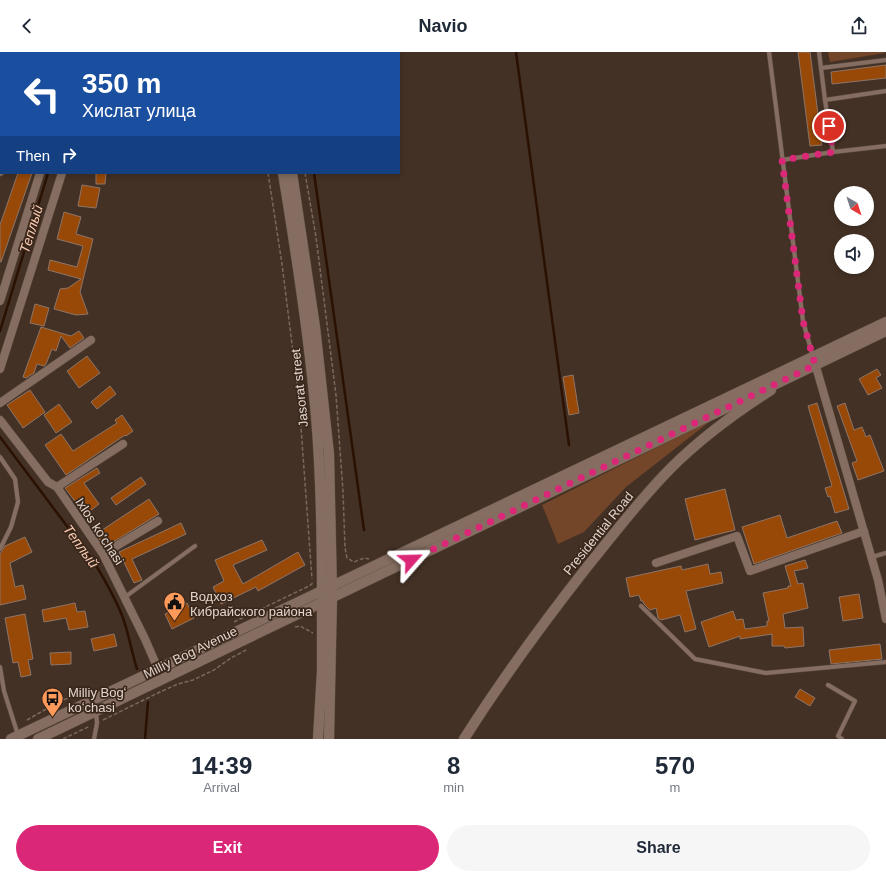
<!DOCTYPE html>
<meta charset="utf-8">
<style>
:root{--surface:#fff;--page:#f6f6f7;--text:#1f2937;--muted:#747a83;--accent:#db2777}
body{margin:0;font-family:Arial,sans-serif;background:var(--page);color:var(--text);height:100vh;display:flex;flex-direction:column;font-size:15px;white-space:nowrap}
*{box-sizing:border-box;margin:0}
p{font-size:13px;color:var(--muted)}
.icon{flex:none;width:22px;height:22px;fill:none;stroke:currentColor;stroke-width:2;stroke-linecap:round;stroke-linejoin:round}
.map{position:relative;height:687px;overflow:hidden}
.drawer{display:flex;flex-direction:column;background:var(--surface);flex:1}
.drawer>*{flex:none}
.banner{position:absolute;left:0px;top:0px;width:400px;height:122px;box-shadow:0 2px 6px #0003;background:#1a4fa0;color:#fff;overflow:hidden}
.needle{width:26px;rotate:141deg}
.fabs{position:absolute;left:834px;top:134px;display:grid;gap:8px}
.fabs a{display:grid;place-items:center;width:40px;height:40px;border-radius:50%;background:var(--surface);box-shadow:0 2px 6px #0003;font-size:20px}
.pin{position:absolute;display:grid;place-items:center;width:34px;height:34px;color:#fff;margin:-17px;border:2px solid #fff;border-radius:50%;box-shadow:0 1px 4px #0007}
.me{position:absolute;width:44px;margin:-22px;rotate:65deg;stroke-linejoin:round;filter:drop-shadow(0 0 3px #0008)}
.turn{display:flex;align-items:center;gap:14px;height:84px;padding:0 16px;font-size:18px}
.turn .icon{width:52px;height:52px;stroke-width:2.5}
.turn b{display:block;font-size:28px;line-height:34px}
.then{display:flex;align-items:center;height:38px;padding:0 16px;background:#0003;gap:8px;font-size:15px}
.eta{display:flex;justify-content:space-evenly;align-items:center;height:68px;text-align:center}
.eta b{font-size:24px;font-weight:800;line-height:28px}
.button{display:flex;gap:8px;margin-top:auto;padding:8px 16px}
.button a{flex:1;height:46px;border-radius:24px;background:var(--accent);color:#fff;font-size:16px;font-weight:800;line-height:46px;text-align:center}
.button a+a{background:var(--page);color:var(--text)}
header{display:flex;justify-content:space-between;align-items:center;height:52px;padding:0 16px;background:var(--surface);font-size:18px;font-weight:800}
.map>svg:first-child{display:block}
.green{fill:#734529}
.lines{fill:none;stroke-linecap:round;stroke-linejoin:round}
.stream{stroke:#2a1102;stroke-width:2.5}
.building{fill:#984907;stroke:#8d7568}
.service-casing{stroke:#5e4d43;stroke-width:5}
.minor-casing{stroke:#5e4d43;stroke-width:9}
.tertiary-casing{stroke:#5e4d43;stroke-width:11}
.secondary-casing{stroke:#5e4d43;stroke-width:11}
.path{stroke:#79685e;stroke-width:1.5;stroke-dasharray:4 2;stroke-linecap:butt}
.service{stroke:#856e61;stroke-width:4}
.minor{stroke:#856e61;stroke-width:8}
.tertiary{stroke:#856e61;stroke-width:10}
.secondary{stroke:#856e61;stroke-width:10}
.route{stroke:#db2777;stroke-width:7;stroke-dasharray:0 12.6}
.labels{text-anchor:middle;stroke-width:3.5;stroke-linejoin:round;paint-order:stroke}
.street-label{font-size:13px;fill:#e2d5cd;stroke:#3a271b}
.poi-label{font-size:13px;fill:#e2d5cd;stroke:#3a271b;text-anchor:start}
.water-label{font-size:14px;font-style:italic;fill:#f9cbb2;stroke:#3a271b}
</style>
<header><svg class="icon" aria-label="back" viewBox="0 0 24 24"><path d="M15 5l-7 7 7 7"/></svg>Navio<svg class="icon" aria-label="share" viewBox="0 0 24 24"><path d="M12 15V3M7 8l5-5 5 5M5 13v7h14v-7"/></svg></header>
<div class="map">
<svg width="886" height="687" viewBox="0 0 886 687">
<rect width="100%" height="100%" fill="#443125"/>
<g class="green">
<polygon points="828,0 885,0 885,1 830,10"/>
<polygon points="713,367 626,435 584,480 558,492 542,453"/>
</g>
<g class="lines">
<g class="stream">
<polyline points="296,0 297,1"/>
<polyline points="516,0 569,393"/>
<polyline points="85,1 85,0"/>
<polyline points="314,121 364,478"/>
<polyline points="0,279 48,121"/>
<path d="M0 385 94 510C105 529 117 548 124 569 129 584 132 601 137 617"/>
<polyline points="145,687 148,650"/>
</g>
</g>
<g class="building">
<polygon points="798,0 810,0 822,93 810,94"/>
<polygon points="886,13 886,26 832,32 831,20"/>
<polygon points="18,121 32,121 1,210 0,210 0,173"/>
<polygon points="96,121 106,121 105,132 96,132"/>
<polygon points="82,133 100,136 96,156 78,154"/>
<polygon points="64,160 81,165 76,182 93,187 80,240 88,262 76,263 54,257 60,237 68,236 81,227 48,218 50,208 77,215 83,194 57,187"/>
<polygon points="35,252 49,256 44,274 30,271"/>
<polygon points="41,275 71,284 79,279 84,286 70,296 61,284 56,299 52,297 46,312 44,314 37,312 34,321 26,326 23,325"/>
<polygon points="87,304 100,321 79,336 67,319"/>
<polygon points="877,317 881,323 876,326 882,336 868,343 859,327"/>
<polygon points="573,323 579,361 569,363 563,325"/>
<polygon points="110,334 116,342 97,357 91,350"/>
<polygon points="30,338 45,360 23,376 7,353"/>
<polygon points="817,351 849,457 835,461 830,444 828,445 825,436 832,434 808,354"/>
<polygon points="845,351 854,378 862,375 866,385 870,383 884,419 858,428 852,411 857,409 837,354"/>
<polygon points="59,352 72,370 56,381 44,363"/>
<polygon points="122,363 133,379 126,384 125,383 66,423 45,393 61,382 73,399 117,371 115,368"/>
<polygon points="97,416 100,421 84,431 99,452 85,463 65,436"/>
<polygon points="141,425 146,432 116,453 111,446"/>
<polygon points="725,437 735,478 695,488 685,447"/>
<polygon points="149,447 159,462 105,495 96,482"/>
<polygon points="780,463 787,486 837,469 842,481 754,512 742,475"/>
<polygon points="181,471 186,482 132,507 142,528 134,531 119,500"/>
<polygon points="25,485 32,500 10,511 15,535 23,533 26,547 0,553 0,502 5,494"/>
<polygon points="262,488 267,498 233,513 243,532 298,500 305,513 258,539 256,535 221,552 213,535 224,529 215,508"/>
<polygon points="805,508 808,516 794,519 798,532 803,531 808,556 783,562 785,576 803,575 804,594 785,596 784,594 772,594 772,582 740,587 740,584 709,595 701,570 733,559 736,568 743,567 745,577 767,574 767,569 769,569 763,541 788,536 788,534 791,534 785,514"/>
<polygon points="708,512 710,522 721,520 723,531 686,539 696,577 685,580 680,563 661,568 658,566 656,556 650,558 644,552 643,549 641,549 639,543 630,545 626,526 681,514 682,518"/>
<polygon points="859,542 863,566 843,569 839,545"/>
<polygon points="75,551 77,560 85,559 88,575 69,578 66,566 44,570 42,558"/>
<polygon points="187,551 194,566 172,577 165,562"/>
<polygon points="25,562 33,607 28,608 31,623 21,625 18,610 13,611 5,566"/>
<polygon points="114,582 117,594 94,599 91,587"/>
<polygon points="880,592 882,607 831,612 829,598"/>
<polygon points="71,600 71,612 51,613 50,601"/>
<polygon points="800,637 815,646 810,654 795,645"/>
</g>
<g class="lines">
<defs>
<g id="service">
<polyline points="769,0 803,269 813,305"/>
<polyline points="819,0 825,48 886,39"/>
<polyline points="821,16 886,8"/>
<polyline points="825,48 833,100"/>
<polyline points="782,108 833,100 886,94"/>
<polyline points="0,405 15,427 18,450 11,475 0,497"/>
<polyline points="872,505 886,501"/>
<polyline points="125,545 195,494"/>
<polyline points="641,554 695,607 766,621 886,610"/>
<polyline points="0,615 4,639 18,683"/>
<polyline points="828,633 855,649 838,684 842,687"/>
<polyline points="94,687 97,671 96,660"/>
</g>
<g id="minor">
<polyline points="99,1 100,0"/>
<polyline points="0,120 1,119"/>
<polyline points="0,249 40,121"/>
<polyline points="814,308 878,528 886,567"/>
<polyline points="0,317 62,121"/>
<polyline points="0,351 91,288"/>
<polyline points="0,368 48,430 57,435 103,502 145,587 158,617"/>
<polyline points="57,435 123,392"/>
<polyline points="103,502 158,469"/>
<polyline points="656,511 737,484 750,519 864,479"/>
</g>
<g id="tertiary">
<polyline points="318,687 322,619 322,550"/>
<polyline points="329,687 332,545"/>
<path d="M464 687C502 627 543 571 587 515 614 482 640 447 671 416 701 386 735 361 771 338"/>
</g>
<g id="secondary">
<polyline points="259,0 260,1"/>
<polyline points="269,0 269,1"/>
<path d="M283 121C295 194 307 269 314 343 321 409 322 476 322 543"/>
<polyline points="292,121 315,275 329,402 332,539"/>
<polyline points="11,687 886,270"/>
<polyline points="38,687 886,279"/>
</g>
</defs>
<use href="#service" class="service-casing"/>
<use href="#minor" class="minor-casing"/>
<use href="#tertiary" class="tertiary-casing"/>
<use href="#secondary" class="secondary-casing"/>
<g class="path">
<polyline points="245,0 245,1"/>
<polyline points="281,0 282,1"/>
<polyline points="268,121 282,212 299,348 312,527"/>
<polyline points="305,121 316,185 336,343 343,439 345,496 347,506 354,510 364,506 369,507"/>
<polyline points="234,570 309,534 312,532 312,530"/>
<polyline points="295,575 300,574 313,581"/>
<polyline points="27,668 60,649 88,639"/>
<polyline points="103,668 160,640 178,632 193,628 214,618 231,606 248,597"/>
<polyline points="63,687 90,674"/>
</g>
<use href="#service" class="service"/>
<use href="#minor" class="minor"/>
<use href="#tertiary" class="tertiary"/>
<use href="#secondary" class="secondary"/>
</g>
<g class="lines">
<polyline class="route" points="411,508 815,313 803,269 782,108 833,100 829,74"/>
</g>
<defs>
<symbol id="civic-pin" viewBox="-11 -11 22 30"><path d="M0 17L-7.5 6A9.5 9.5 0 1 1 7.5 6Z" fill="#ff9a5b" stroke="#3a271b"/><path d="M-.6-6.5H3V-4.5H.6V-3L4-1V1h2V6H-6V1h2V-1L-.6-3ZM-1.2 2.5V6h2.4V2.5Z" fill="#111"/></symbol>
<symbol id="bus-pin" viewBox="-11 -11 22 30"><path d="M0 17L-7.5 6A9.5 9.5 0 1 1 7.5 6Z" fill="#ff9a5b" stroke="#3a271b"/><path d="M-5-6H5V4H4V6H2V4H-2V6H-4V4H-5ZM-3.5-4V0h7V-4ZM-3.5 1.2v1.5H-2V1.2ZM2 1.2v1.5H3.5V1.2Z" fill="#111"/></symbol>
</defs>
<g fill-rule="evenodd">
<use href="#civic-pin" x="162" y="538" width="25" height="34"/>
<use href="#bus-pin" x="40" y="634" width="25" height="34"/>
</g>
<g class="labels">
<g class="street-label">
<text transform="translate(299 336) rotate(-96)" y="5">Jasorat street</text>
<text transform="translate(100 479) rotate(57)" y="5">Ixlos ko'chasi</text>
<text transform="translate(598 481) rotate(-51)" y="5">Presidential Road</text>
<text transform="translate(190 600) rotate(-26)" y="5">Milliy Bog Avenue</text>
</g>
<g class="poi-label">
<text x="190" y="549">Водхоз<tspan x="190" dy="15">Кибрайского района</tspan></text>
<text x="68" y="645">Milliy Bogʻ<tspan x="68" dy="15">koʻchasi</tspan></text>
</g>
<g class="water-label">
<text transform="translate(31 177) rotate(-73)" y="5">Теплый</text>
<text transform="translate(81 494) rotate(54)" y="5">Теплый</text>
</g>
</g>
</svg>
<div class="fabs">
<a><svg class="needle" viewBox="-14 -14 28 28"><path d="M0-13l5 13h-10z" fill="#e53935"/><path d="M0 13l5-13h-10z" fill="#747a83"/></svg></a>
<a><svg class="icon" aria-label="sound" viewBox="0 0 24 24"><path d="M4 9h4l5-4v14l-5-4H4zM17 9q2 3 0 6"/></svg></a>
</div>
<div class="pin" style="left:829px;top:74px;background:#d93025"><svg class="icon" aria-label="arrive" viewBox="0 0 24 24"><path d="M6 21V4h12l-3 4 3 4H6"/></svg></div>
<svg class="me" style="left:411px;top:508px" viewBox="-20 -20 40 40"><path d="M0-17L14 15 0 8-14 15z" fill="#db2777" stroke="#fff" stroke-width="4"/></svg>
<div class="banner">
<div class="turn"><svg class="icon" aria-label="left" viewBox="0 0 24 24"><path d="M17 20v-9H6M10 6l-5 5 5 5"/></svg><div><b>350 m</b>Хислат улица</div></div>
<div class="then">Then<svg class="icon" aria-label="right" viewBox="0 0 24 24"><path d="M7 20v-9h11M14 6l5 5-5 5"/></svg></div>
</div>
</div>
<section class="drawer">
<div class="eta">
<div><b>14:39</b><p>Arrival</p></div>
<div><b>8</b><p>min</p></div>
<div><b>570</b><p>m</p></div>
</div>
<div class="button"><a>Exit</a><a>Share</a></div>
</section>
